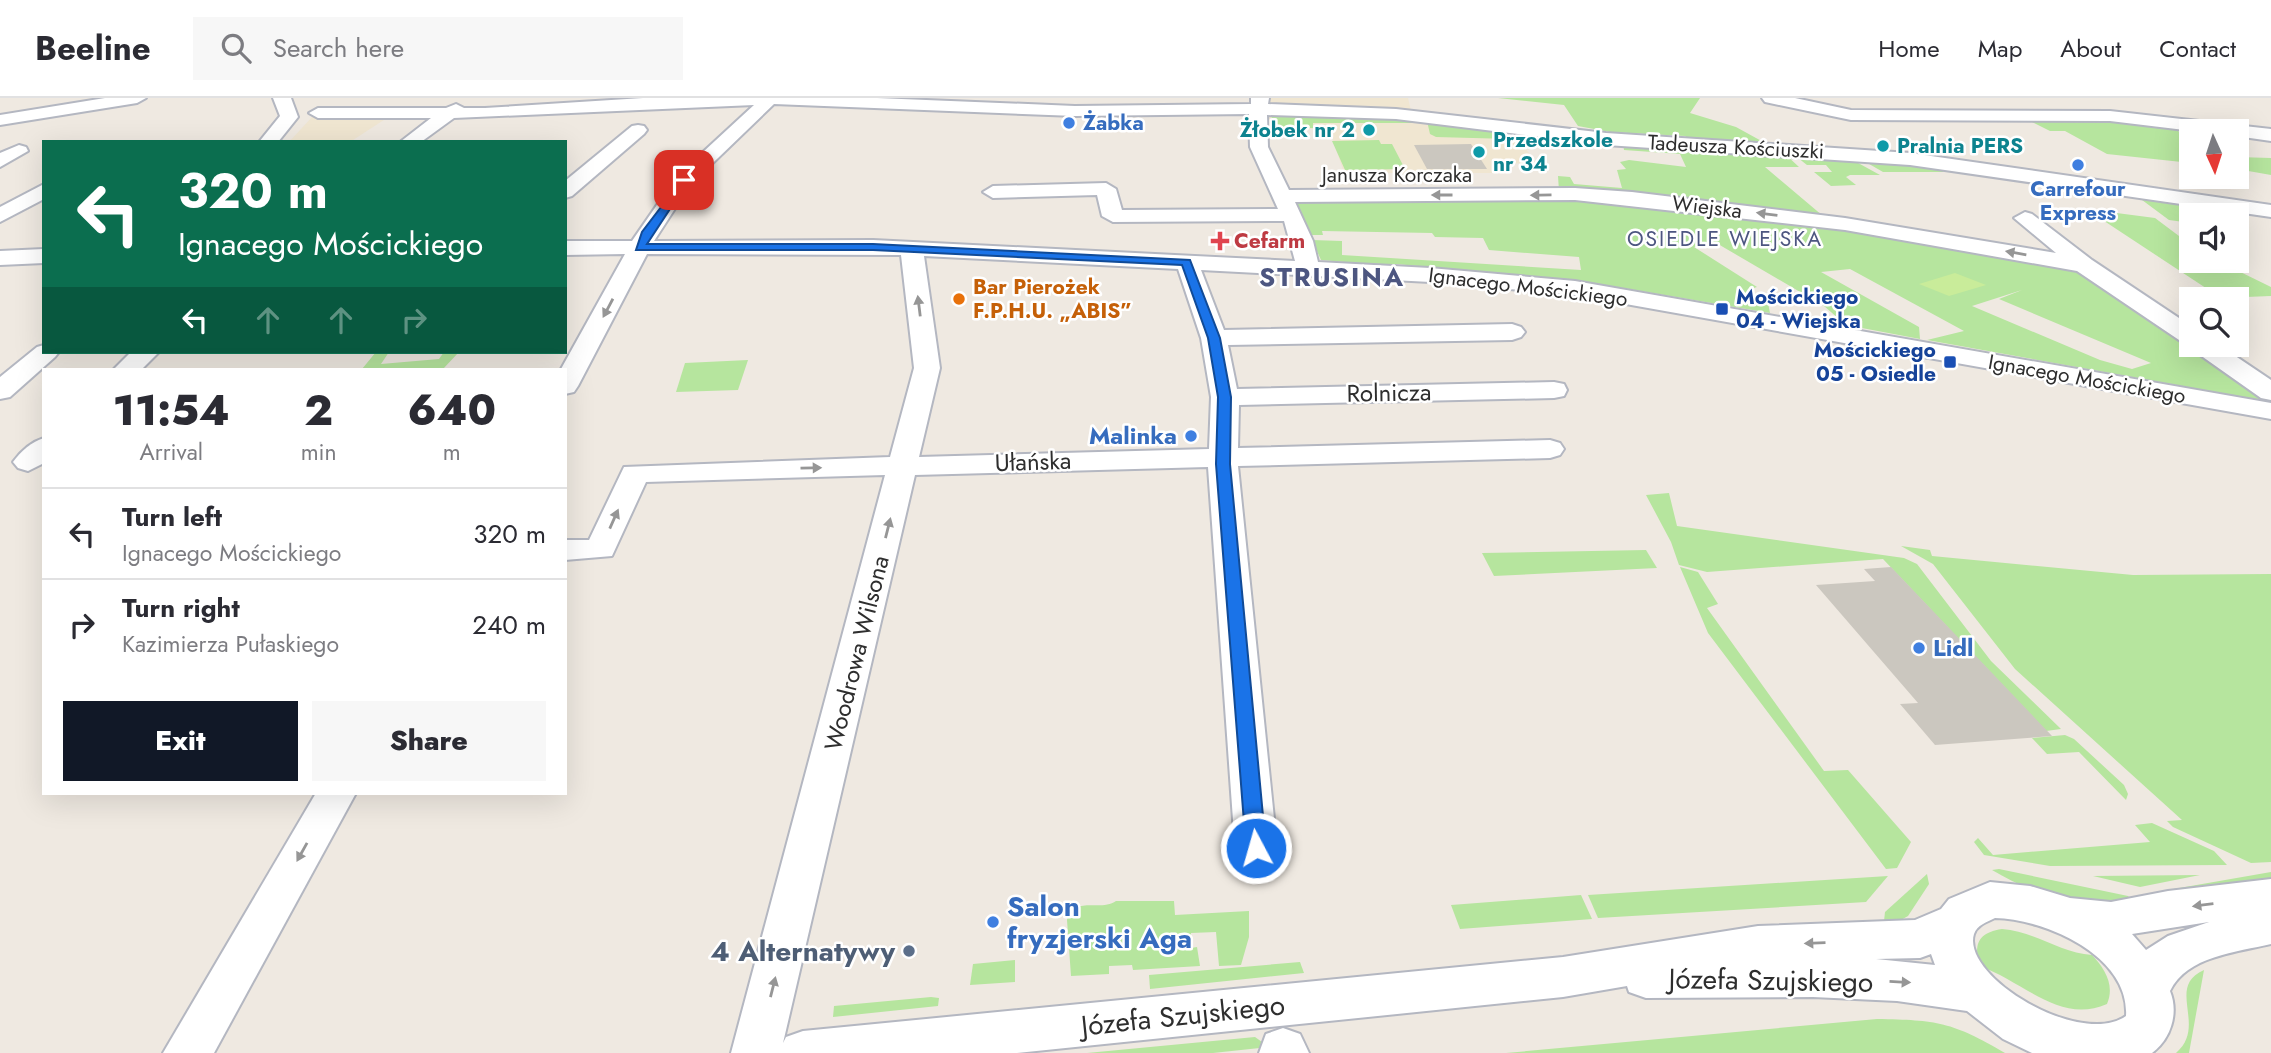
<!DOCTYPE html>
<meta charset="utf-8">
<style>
:root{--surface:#fff;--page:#f7f7f7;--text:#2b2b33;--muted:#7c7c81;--line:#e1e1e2;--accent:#111827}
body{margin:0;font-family:Jost,sans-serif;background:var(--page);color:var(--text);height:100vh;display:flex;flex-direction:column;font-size:26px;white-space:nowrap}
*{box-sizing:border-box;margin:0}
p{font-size:23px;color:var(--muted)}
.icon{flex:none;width:38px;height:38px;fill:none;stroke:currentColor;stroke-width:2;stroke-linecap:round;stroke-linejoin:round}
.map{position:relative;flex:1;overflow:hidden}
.drawer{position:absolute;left:42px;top:270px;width:525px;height:427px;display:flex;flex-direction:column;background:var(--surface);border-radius:0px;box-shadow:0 7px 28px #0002}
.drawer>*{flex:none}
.top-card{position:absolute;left:42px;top:42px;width:525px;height:214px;border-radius:0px;box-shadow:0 7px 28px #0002;background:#0b6e4f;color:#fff;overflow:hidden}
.needle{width:46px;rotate:177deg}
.controls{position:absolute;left:2179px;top:21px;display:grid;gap:14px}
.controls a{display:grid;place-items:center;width:70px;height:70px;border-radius:0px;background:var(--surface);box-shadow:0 7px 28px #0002;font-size:35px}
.pin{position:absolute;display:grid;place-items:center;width:60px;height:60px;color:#fff;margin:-30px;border-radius:14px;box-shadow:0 4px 10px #0006}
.me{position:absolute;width:77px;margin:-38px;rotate:354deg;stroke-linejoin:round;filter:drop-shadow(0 0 5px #0008)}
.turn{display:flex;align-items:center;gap:24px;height:147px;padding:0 21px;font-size:32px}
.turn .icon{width:91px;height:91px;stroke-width:2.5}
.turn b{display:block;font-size:49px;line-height:60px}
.lanes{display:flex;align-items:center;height:66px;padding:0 21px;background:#0003;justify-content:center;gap:35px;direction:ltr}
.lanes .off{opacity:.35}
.eta{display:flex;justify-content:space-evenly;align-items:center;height:119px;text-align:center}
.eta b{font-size:42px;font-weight:800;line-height:49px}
.cta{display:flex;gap:14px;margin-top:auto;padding:14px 21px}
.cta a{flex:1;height:80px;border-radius:0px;background:var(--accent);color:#fff;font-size:28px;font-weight:800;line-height:80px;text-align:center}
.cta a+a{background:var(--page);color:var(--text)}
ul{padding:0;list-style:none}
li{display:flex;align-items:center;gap:21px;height:91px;padding:0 21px;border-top:2px solid var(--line)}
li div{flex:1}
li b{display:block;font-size:26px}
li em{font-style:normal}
header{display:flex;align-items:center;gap:42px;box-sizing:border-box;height:98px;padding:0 35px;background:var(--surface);border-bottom:2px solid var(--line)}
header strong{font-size:33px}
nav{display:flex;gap:38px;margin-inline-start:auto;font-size:24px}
.search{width:490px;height:63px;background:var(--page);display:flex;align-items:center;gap:18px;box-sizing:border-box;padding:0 24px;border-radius:0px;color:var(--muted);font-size:26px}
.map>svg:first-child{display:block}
.education{fill:#f0e6d1}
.green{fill:#b6e59e;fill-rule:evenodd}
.pitch{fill:#c9ec9a}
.building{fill:#cbc7bf}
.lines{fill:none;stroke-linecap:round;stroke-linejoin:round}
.minor-casing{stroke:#b4b7c1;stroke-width:4}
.minor{fill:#fff;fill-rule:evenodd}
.oneway{fill:#969696}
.route{fill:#1a73e8;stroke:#114b97;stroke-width:2}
.shop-dot{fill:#3f7fe0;stroke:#fff;stroke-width:2.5}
.culture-dot{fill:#0f9aa8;stroke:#fff;stroke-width:2.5}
.health-dot{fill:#e0444e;stroke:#fff;stroke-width:2.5}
.food-dot{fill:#e8710a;stroke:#fff;stroke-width:2.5}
.transit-dot{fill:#1a4fb4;stroke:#fff;stroke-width:2.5}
.service-dot{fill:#5c6f8a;stroke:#fff;stroke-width:2.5}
.labels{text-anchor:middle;stroke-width:5;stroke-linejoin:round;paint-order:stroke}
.far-shop-label{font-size:21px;font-weight:bold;fill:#366cbe;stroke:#fff;text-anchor:start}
.far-culture-label{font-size:21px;font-weight:bold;fill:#0d838f;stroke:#fff;text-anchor:start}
.far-street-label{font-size:21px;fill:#2e2e2e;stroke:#fff}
.far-neighbourhood-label{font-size:21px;letter-spacing:2px;fill:#4d5680;stroke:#fff}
.far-health-label{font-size:21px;font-weight:bold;fill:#be3a42;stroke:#fff;text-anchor:start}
.far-food-label{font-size:21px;font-weight:bold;fill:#c56008;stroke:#fff;text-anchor:start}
.far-transit-label{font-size:21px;font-weight:bold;fill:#164399;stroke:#fff;text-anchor:start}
.street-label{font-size:24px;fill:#2e2e2e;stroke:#fff}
.shop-label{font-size:24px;font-weight:bold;fill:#366cbe;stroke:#fff;text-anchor:end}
.far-district-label{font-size:26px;font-weight:bold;letter-spacing:2px;fill:#4d5680;stroke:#fff}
.near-shop-label{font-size:28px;font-weight:bold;fill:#366cbe;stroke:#fff;text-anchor:start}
.near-service-label{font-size:28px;font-weight:bold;fill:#4e5e75;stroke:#fff;text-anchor:end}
.near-street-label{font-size:28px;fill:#2e2e2e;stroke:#fff}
</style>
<header>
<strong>Beeline</strong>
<div class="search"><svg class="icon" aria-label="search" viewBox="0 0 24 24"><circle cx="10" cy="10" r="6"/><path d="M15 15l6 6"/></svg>Search here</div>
<nav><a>Home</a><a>Map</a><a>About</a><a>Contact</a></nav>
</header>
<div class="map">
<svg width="2271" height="955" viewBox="0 0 2271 955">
<rect width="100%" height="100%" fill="#efe9e1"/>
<g class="education">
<polygon points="1260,0 1408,0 1412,17 1259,11"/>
<polygon points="393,16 350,44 289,44 313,18"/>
<polygon points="1269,17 1389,18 1512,33 1536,64 1508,66 1512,74 1492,75 1344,75 1332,39 1320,39 1316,31 1266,30"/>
</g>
<g class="green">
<polygon points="1498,0 1700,0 1690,15 1736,29 1776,51 1695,46 1685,38 1610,34 1578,28 1564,7"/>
<polygon points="1276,16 1416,21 1413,25 1313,25 1313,30 1270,30 1272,17"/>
<polygon points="2065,19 2169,26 2191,43 2191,65 2107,56 2065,33 2050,33 2026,21"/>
<polygon points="1427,23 1492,30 1493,34 1504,35 1510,41 1436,39 1430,36"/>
<polygon points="1379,42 1381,46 1392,46 1405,71 1345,72 1332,43"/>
<polygon points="1623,45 1784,55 1799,69 1765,69 1823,118 1559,93 1558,78 1570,79 1574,86 1622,90 1617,72 1626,71 1620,64 1629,62 1686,69 1680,56 1624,52"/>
<polygon points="1793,56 1849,60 1880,77 1850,77 1846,79 1856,87 1831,88 1814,74 1832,74 1826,67 1807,67"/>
<polygon points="2237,59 2271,60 2271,77 2237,71"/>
<polygon points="1864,63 1935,66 1944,74 1883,74"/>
<polygon points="2084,88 2199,107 2209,117 2191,117 2191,125 2169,122 2138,99 2085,94"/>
<path d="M1592 100 1837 127 2079 172 2191 247H2202L2267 290 2271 304 1927 242 1964 233 1850 171 1821 174 1919 229 1920 241 1846 227 1824 208 1718 146 1694 149 1757 189 1747 192 1768 205 1770 215 1582 183 1396 166 1395 171 1341 168 1345 164 1321 162 1312 142 1342 143V157L1581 172 1579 159 1489 152 1483 140 1435 139 1432 135 1322 133 1323 137H1304L1284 103ZM2022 192 1999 201 2151 265 2132 271 2100 262 1972 208Z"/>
<polygon points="2086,111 2155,120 2191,147 2191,163 2218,163 2271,189 2271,198 2221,200"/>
<polygon points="376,254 389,254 381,266 439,261 444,254 459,254 443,271 362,271"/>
<polygon points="748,262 738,292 676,294 685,265"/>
<polygon points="1669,395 1677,428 1904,460 1917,466 1991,563 2061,631 2046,633 1883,461 1707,474 1679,467 1671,444 1646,397"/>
<polygon points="1901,448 1930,452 1932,458 2133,477 2271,476 2271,764 2251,765 2173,729 2167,723 2182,722 2015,571 1933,466"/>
<polygon points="1646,452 1657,470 1494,478 1482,455"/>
<polygon points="1680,469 1698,474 1718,506 1707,510 1824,673 1848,672 1911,744 1897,770 1886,771 1708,535"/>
<polygon points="2065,637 2074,641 2124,687 2128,696 2126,702 2079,654 2047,656 2032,640"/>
<polygon points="2152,725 2214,753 2227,767 2050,768 1984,757 1974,744 1978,740 1993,757 2150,744 2135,727"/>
<path d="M1999 771 2128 798 2134 804C2087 815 2032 796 1992 772Z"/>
<polygon points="2271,774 2271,784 2166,798 2162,793"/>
<polygon points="1927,776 1929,786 1908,818 1887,830 1884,823 1885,814"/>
<polygon points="2200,777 2140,789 2093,778"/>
<polygon points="1888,778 1866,804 1598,820 1588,797"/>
<polygon points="1581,797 1592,821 1460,831 1451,807"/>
<path d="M1116 803H1174L1175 817 1249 813V839L1241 867 1219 868 1216 834 1191 835V850L1197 849 1200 868 1133 872 1132 867 1109 868V876L1071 878 1067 822C1073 797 1101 814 1116 803Z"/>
<path d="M2002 831C2034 833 2060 855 2092 857 2105 871 2115 887 2107 906 2059 927 2022 882 1979 868 1974 845 1978 835 2002 831Z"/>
<polygon points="1015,862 1015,884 970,887 973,866"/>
<polygon points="1300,864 1304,875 1150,891 1149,877"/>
<path d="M2204 872 2189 955H2176C2208 928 2165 889 2204 872Z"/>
<polygon points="931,899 939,900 938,908 833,919 834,908"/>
<path d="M1877 921C1937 922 1952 924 2005 955H1506Z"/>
<polygon points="1255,939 1269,949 1213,955 1087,955"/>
</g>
<polygon class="pitch" points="1955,175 1986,187 1949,198 1919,186"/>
<g class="building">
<polygon points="1471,46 1487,71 1427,71 1414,47"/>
<polygon points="1891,469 2052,638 1935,647 1900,606 1918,605 1816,487 1875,483 1864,471"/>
</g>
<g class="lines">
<defs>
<g id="minor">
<polygon points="105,0 146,0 137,5 0,27 0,17"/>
<polygon points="273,0 291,0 298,19 278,44 259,44 280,18"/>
<path d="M643 0H877L1075 8 1251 6V0H1269L1268 6 1396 11 1606 35 1910 55 2271 107V119L1910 67 1606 47 1396 21 1267 17 1268 49 1289 92 1575 90 1632 94 1845 120 2056 155 2014 120 2025 114 2032 116 2092 162 2191 228V247H2219L2271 282V302L2261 300 2193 252 2190 246 2182 244 2077 173 1845 132 1575 102 1295 104 1313 143 1318 164 1430 170 1575 183 2271 305V321L1575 197 1430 184 1201 172 1224 232 1512 226 1521 229 1525 234 1521 239 1512 242 1228 247 1237 291 1554 284 1564 286 1567 292 1564 298 1554 300 1239 307 1238 350 1550 342 1560 345 1564 351 1560 357 1550 360 1238 368 1277 750 1271 762 1256 766 1241 762 1235 750 1208 369 915 377 783 945 786 939 803 933 1563 859 1758 828 1915 822 1941 811 1949 801 1990 784 2030 788 2070 800 2111 804 2168 793 2271 781V846C2237 854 2187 858 2170 893 2179 915 2171 941 2152 955H2032L2003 941 1967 913 1897 903 1813 899 1646 900 1629 894 1627 888 1563 899 1017 955H731L885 377 646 384 612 458 565 462V442H589L624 369 890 359 914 270 901 157 647 156 578 288 574 294 565 296V271H561L625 156 565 157V143H632L677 78 754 7 454 20 421 44H400L431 20H318L309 15 318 10H446L456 6 464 10H485ZM774 6 1075 18 1249 16 1250 49 1278 111 1122 112 1116 91 1106 85 993 88 983 94 993 100 1097 97 1102 118 1113 124 1284 123 1295 163 873 142 654 143 691 86ZM924 158 1178 171 1201 240 1211 299 1209 351 919 359 940 270ZM1995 820C2045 821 2130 858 2126 918 2081 950 1961 879 1974 836 1977 827 1987 824 1995 820ZM2209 824 2168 838 2146 852 2132 836ZM1931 856 1935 867 1876 861 1920 860Z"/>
<polygon points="1762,0 1795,0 1851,12 2110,13 2271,31 2271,43 2236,38 2236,33 2193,33 2110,23 1851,22 1765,4"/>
<polygon points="638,27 644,28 647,32 644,36 572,98 565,100 565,83 632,28"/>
<polygon points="19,47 26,49 28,53 0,69 0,55"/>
<polygon points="44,86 44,101 0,124 0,109"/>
<polygon points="44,151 44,165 0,167 0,153"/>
<polygon points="44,247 44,254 59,254 55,259 10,299 0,301 0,279 37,249"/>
<polygon points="131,254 159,254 142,271 114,271"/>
<path d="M44 340V365L28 373 18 370 13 364C21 353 31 344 44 340Z"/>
<polygon points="316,695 356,695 214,955 163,955"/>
<polygon points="1283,930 1300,936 1309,955 1259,955 1266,936"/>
</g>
</defs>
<use href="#minor" class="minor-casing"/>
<use href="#minor" class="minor"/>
</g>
<defs><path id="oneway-solid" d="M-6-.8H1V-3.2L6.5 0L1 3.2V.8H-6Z" transform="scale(1.75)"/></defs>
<g class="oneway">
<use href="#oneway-solid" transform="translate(1442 97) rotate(180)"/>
<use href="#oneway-solid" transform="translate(1541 97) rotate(179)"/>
<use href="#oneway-solid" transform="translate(1767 116) rotate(-173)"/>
<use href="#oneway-solid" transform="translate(2016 155) rotate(-170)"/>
<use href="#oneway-solid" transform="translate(919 208) rotate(-97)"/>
<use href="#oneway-solid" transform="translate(608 210) rotate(118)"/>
<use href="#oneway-solid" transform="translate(811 370) rotate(-1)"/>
<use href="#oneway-solid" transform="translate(614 421) rotate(-66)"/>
<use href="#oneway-solid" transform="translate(888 430) rotate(-76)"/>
<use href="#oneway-solid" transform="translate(302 754) rotate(119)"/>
<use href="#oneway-solid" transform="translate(2203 807) rotate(173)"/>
<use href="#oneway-solid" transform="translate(1815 845) rotate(178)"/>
<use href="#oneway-solid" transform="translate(1900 884) rotate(3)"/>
<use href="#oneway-solid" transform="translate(773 889) rotate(-76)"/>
</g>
<polygon class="route" points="684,79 689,82 647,146 873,146 1190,162 1220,240 1231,299 1230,366 1266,750 1263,756 1249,756 1246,750 1216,366 1218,299 1208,240 1182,167 873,152 636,152 642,134"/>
<g class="shop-dot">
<circle cx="1069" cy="25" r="7"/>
<circle cx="2078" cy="67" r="7"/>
<circle cx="1191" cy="338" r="7"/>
<circle cx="1919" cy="550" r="7"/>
<circle cx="993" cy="824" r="7"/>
</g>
<g class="culture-dot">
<circle cx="1369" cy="32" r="7"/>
<circle cx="1883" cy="48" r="7"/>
<circle cx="1479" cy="54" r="7"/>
</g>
<path class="health-dot" d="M1216.5 132.5h7v7h7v7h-7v7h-7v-7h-7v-7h7z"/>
<circle class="food-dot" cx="959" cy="201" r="7"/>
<g class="transit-dot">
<rect x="1715" y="204" width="14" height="14" rx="3.5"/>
<rect x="1943" y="257" width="14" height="14" rx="3.5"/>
</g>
<circle class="service-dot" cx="909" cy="853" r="7"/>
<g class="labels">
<g class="far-shop-label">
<text x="1083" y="32">Żabka</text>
<text x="2078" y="98" text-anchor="middle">Carrefour<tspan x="2078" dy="24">Express</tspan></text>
</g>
<g class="far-culture-label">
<text x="1355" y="39" text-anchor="end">Żłobek nr 2</text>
<text x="1493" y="49">Przedszkole<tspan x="1493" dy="24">nr 34</tspan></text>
<text x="1897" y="55">Pralnia PERS</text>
</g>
<g class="far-street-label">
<text transform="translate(1736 49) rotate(3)" y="7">Tadeusza Kościuszki</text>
<text x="1397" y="84">Janusza Korczaka</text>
<text transform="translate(1707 109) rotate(7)" y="7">Wiejska</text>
<text transform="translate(1528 189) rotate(7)" y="7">Ignacego Mościckiego</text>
<text transform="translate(2087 281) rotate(10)" y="7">Ignacego Mościckiego</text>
</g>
<g class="far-neighbourhood-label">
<text x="1725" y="148">OSIEDLE WIEJSKA</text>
</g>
<g class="far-health-label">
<text x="1234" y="150">Cefarm</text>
</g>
<g class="far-food-label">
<text x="973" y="196">Bar Pierożek<tspan x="973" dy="24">F.P.H.U. „ABIS”</tspan></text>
</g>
<g class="far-transit-label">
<text x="1736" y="206">Mościckiego<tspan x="1736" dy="24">04 - Wiejska</tspan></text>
<text x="1936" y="259" text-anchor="end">Mościckiego<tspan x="1936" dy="24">05 - Osiedle</tspan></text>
</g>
<g class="street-label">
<text transform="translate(1389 295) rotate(-1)" y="8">Rolnicza</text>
<text transform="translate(1033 364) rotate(-2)" y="8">Ułańska</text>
<text transform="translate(857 555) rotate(-76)" y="8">Woodrowa Wilsona</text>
</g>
<g class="shop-label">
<text x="1177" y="346">Malinka</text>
<text x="1933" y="558" text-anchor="start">Lidl</text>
</g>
<g class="far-district-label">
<text x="1332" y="188">STRUSINA</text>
</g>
<g class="near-shop-label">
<text x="1007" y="818">Salon<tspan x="1007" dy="32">fryzjerski Aga</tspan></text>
</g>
<g class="near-service-label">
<text x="895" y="863">4 Alternatywy</text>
</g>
<g class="near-street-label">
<text transform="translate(1771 882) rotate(1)" y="10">Józefa Szujskiego</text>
<text transform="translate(1183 917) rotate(-6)" y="10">Józefa Szujskiego</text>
</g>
</g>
</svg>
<div class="controls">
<a><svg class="needle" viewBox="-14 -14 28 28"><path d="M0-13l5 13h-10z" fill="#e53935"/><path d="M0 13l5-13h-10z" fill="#7c7c81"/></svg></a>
<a><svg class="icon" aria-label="sound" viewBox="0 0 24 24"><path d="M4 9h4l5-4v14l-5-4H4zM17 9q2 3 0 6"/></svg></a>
<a><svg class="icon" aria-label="search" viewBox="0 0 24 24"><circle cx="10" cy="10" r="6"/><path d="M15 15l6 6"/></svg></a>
</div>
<div class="pin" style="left:684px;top:82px;background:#d93025"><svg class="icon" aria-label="arrive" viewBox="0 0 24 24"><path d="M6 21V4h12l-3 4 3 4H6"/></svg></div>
<svg class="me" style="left:1256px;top:750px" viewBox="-20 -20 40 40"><circle r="17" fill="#1a73e8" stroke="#fff" stroke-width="3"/><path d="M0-11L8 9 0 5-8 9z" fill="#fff"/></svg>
<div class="top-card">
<div class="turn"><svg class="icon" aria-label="left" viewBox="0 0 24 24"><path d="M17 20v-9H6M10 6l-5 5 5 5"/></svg><div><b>320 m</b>Ignacego Mościckiego</div></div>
<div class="lanes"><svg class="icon" aria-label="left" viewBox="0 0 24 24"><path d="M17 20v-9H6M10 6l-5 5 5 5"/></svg><svg class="icon off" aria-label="ahead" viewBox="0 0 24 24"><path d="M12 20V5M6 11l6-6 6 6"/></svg><svg class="icon off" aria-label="ahead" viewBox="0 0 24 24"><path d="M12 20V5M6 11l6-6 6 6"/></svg><svg class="icon off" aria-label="right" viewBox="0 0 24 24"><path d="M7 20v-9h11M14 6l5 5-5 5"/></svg></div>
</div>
<section class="drawer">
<div class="eta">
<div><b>11:54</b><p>Arrival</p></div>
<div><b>2</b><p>min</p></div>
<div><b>640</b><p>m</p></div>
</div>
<ul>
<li><svg class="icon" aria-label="left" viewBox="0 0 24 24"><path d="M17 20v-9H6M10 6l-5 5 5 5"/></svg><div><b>Turn left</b><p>Ignacego Mościckiego</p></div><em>320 m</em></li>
<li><svg class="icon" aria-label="right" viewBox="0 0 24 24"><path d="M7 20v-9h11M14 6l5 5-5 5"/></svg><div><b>Turn right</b><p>Kazimierza Pułaskiego</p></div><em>240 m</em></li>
</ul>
<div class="cta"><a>Exit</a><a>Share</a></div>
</section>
</div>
